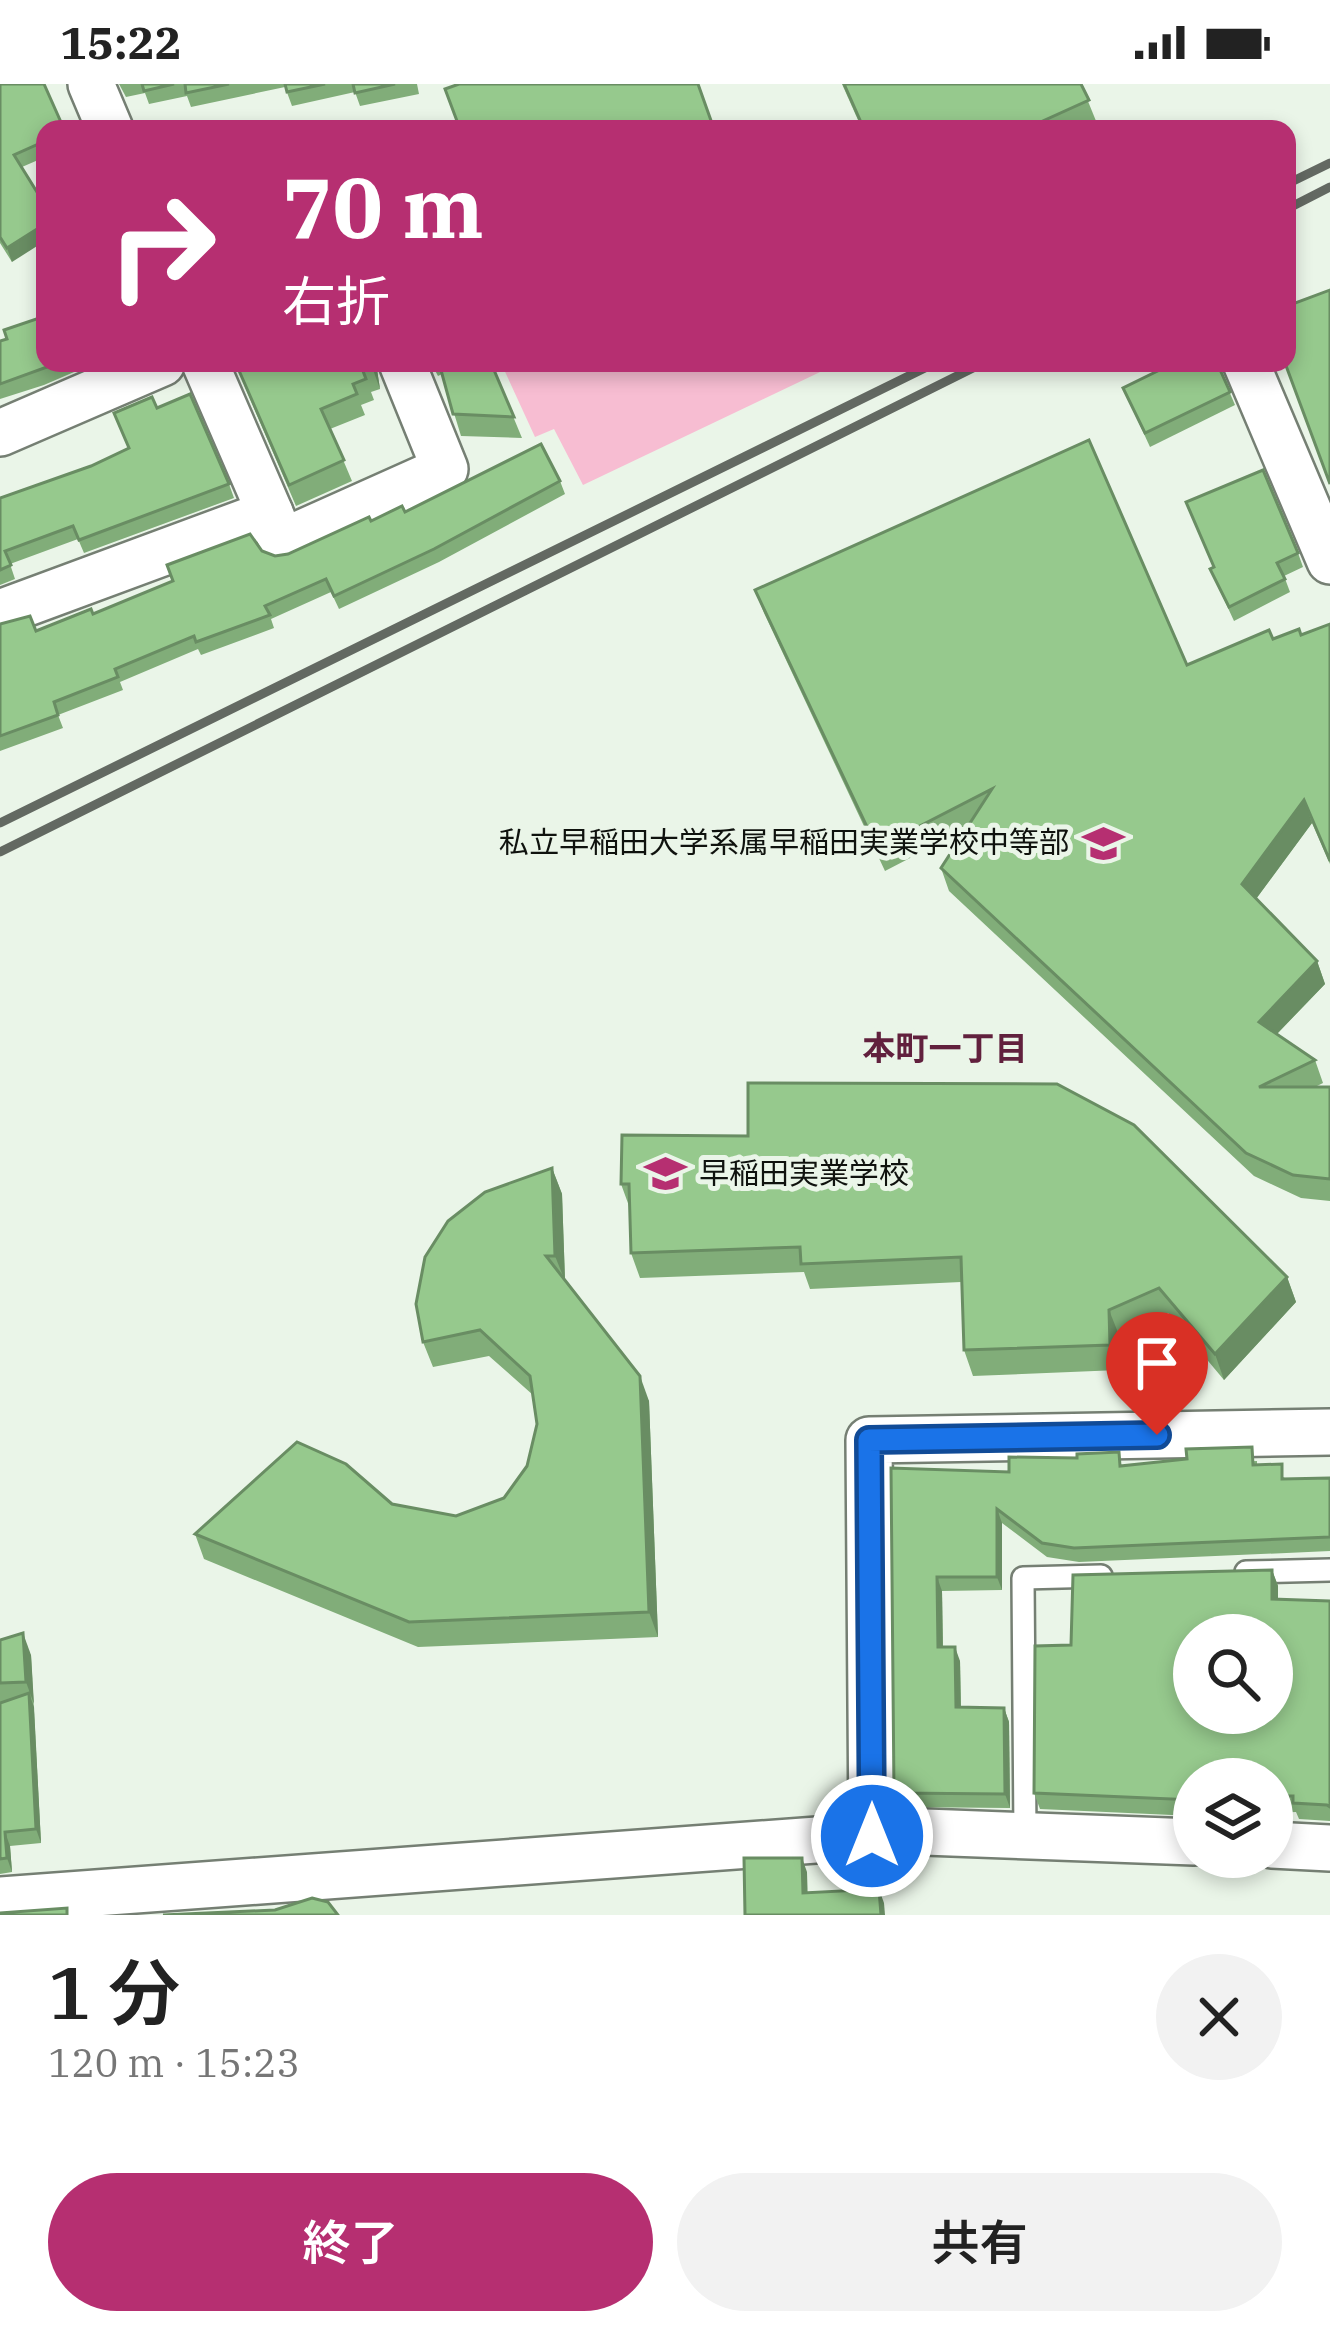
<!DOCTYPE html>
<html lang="ja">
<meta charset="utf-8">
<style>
:root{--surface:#fff;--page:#f2f2f2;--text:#222;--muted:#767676;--accent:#b62f71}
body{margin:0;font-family:"IBM Plex Serif","Noto Sans JP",serif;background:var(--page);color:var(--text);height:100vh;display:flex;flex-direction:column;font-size:45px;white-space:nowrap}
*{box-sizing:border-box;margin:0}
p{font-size:39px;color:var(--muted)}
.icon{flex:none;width:66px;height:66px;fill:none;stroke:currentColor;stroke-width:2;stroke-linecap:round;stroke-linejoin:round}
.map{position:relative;height:1831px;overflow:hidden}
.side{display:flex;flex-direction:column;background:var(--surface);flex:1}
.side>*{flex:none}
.hud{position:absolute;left:36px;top:36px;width:1260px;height:252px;border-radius:24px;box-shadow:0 6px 18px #0003;background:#b62f71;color:#fff;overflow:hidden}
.controls{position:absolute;left:1173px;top:1530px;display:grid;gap:24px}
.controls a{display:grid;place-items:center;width:120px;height:120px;border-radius:50%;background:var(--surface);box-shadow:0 6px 18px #0003;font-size:60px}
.pin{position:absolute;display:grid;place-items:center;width:102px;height:102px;color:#fff;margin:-123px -51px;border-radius:50% 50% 50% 0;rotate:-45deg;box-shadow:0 0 12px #0007}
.pin .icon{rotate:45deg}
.me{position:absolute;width:132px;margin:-66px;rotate:0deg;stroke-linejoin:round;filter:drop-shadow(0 0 9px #0008)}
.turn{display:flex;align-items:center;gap:42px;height:252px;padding:0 48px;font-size:54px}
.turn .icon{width:156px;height:156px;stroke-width:2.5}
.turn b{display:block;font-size:84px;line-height:102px}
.round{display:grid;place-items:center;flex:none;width:126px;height:126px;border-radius:63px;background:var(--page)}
.head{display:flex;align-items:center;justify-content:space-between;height:204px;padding:0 48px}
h1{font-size:72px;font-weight:600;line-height:90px}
.button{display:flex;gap:24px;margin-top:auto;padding:24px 48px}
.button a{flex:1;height:138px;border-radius:72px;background:var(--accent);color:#fff;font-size:48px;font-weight:600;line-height:138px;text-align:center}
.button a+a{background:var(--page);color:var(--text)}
.status{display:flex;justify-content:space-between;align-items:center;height:84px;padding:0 60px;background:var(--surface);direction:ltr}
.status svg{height:33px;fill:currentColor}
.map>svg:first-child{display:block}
.green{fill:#f7bdd2}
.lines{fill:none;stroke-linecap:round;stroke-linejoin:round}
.lane-casing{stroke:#757f73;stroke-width:26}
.street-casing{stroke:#757f73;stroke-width:50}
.lane{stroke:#fff;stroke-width:21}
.street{stroke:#fff;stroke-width:45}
.rail{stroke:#636962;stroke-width:9}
.wall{fill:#81ad79}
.shaded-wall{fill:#698d63}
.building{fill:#96c98d;stroke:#698d63;stroke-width:3;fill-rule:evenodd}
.route-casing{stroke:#114b97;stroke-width:30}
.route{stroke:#1a73e8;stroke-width:21}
.labels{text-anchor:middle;stroke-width:10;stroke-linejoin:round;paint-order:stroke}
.poi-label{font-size:30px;fill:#0f120e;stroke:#eaf5e8;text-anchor:end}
.neighbourhood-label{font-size:33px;font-weight:bold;fill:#61203d;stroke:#eaf5e8}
</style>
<div class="status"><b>15:22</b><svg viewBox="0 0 49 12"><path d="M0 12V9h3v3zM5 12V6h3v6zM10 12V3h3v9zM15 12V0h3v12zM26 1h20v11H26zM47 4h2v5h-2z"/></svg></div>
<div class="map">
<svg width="1330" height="1831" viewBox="0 0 1330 1831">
<rect width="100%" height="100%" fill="#eaf5e8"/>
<polygon class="green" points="501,279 839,279 583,401 554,345 535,353"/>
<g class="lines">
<defs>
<g id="lane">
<polyline points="1246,1488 1330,1486"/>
<polyline points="1025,1751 1023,1494 1101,1492"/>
</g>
<g id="street">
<polyline points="91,0 110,45"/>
<polyline points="1246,279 1330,477"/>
<polyline points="0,349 162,279"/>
<polyline points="270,429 282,458 445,385 402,279"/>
<polyline points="0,529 270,429 205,279"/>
<polyline points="872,1752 869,1356 1330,1348"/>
<polyline points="1272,1761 1330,1764"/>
<polyline points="0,1816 925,1748 1194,1758"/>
</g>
</defs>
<use href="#lane" class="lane-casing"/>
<use href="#street" class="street-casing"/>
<use href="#lane" class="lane"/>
<use href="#street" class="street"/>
<g class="rail">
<polyline points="1287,100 1330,79"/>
<polyline points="1287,125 1330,103"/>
<polyline points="0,739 935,279"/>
<polyline points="0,768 983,279"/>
</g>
</g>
<g class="wall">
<polygon points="0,0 45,45 45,73 22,83 12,178 0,159"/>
<polygon points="119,0 417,0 419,10 360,22 355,8 292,22 285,3 191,23 187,12 149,20 145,9 126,13"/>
<polygon points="842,0 1081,0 1096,37 1079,45 862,45"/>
<polygon points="0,257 45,279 95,279 44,301 0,315"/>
<polygon points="240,279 376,279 380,305 371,308 374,316 361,321 365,331 330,345 352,397 296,422 245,303 237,282 240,281"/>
<polygon points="431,279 491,279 522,354 461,352 442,290 438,292"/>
<polygon points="1217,279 1235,321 1150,363 1123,304"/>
<polygon points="157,324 229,400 234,414 84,469 78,455 10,480 15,495 0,501 0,414 91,382 129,364"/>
<polygon points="560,397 565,410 439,478 339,525 331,508 271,535 274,544 201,571 198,565 120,598 123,606 58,631 63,644 0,667 0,540 36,547 93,530 262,467 275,472 288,470 371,437 405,428"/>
<polygon points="1298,469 1303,483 1284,492 1290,508 1234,537 1210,485"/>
<polygon points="755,506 1187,581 1273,555 1301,551 1330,540 1330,780 1312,739 1256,815 1317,877 1325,900 1277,950 1315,976 1323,999 1315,1003 1330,1003 1330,1117 1301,1114 1254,1092 949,807 941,784 966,745 885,787 764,529"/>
<polygon points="622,1051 1287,1193 1296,1218 1224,1296 1168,1229 1119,1251 1119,1286 973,1292 964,1266 961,1198 810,1205 804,1188 640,1194 631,1169 629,1122 621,1100"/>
<polygon points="552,1084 562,1110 565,1196 649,1317 658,1553 418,1563 204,1475 195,1450 392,1420 456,1432 504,1414 527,1382 537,1340 533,1311 489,1272 433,1283 423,1258"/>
<polygon points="1077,1374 1124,1382 1257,1377 1257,1381 1287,1395 1330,1394 1330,1467 1079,1478 1047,1473 1002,1439 1002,1506 942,1507 943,1563 960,1577 961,1623 1004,1624 1009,1638 1010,1724 899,1723 894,1709 891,1384 1009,1388"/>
<polygon points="1272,1486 1278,1502 1278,1515 1330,1517 1330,1737 1299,1735 1296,1728 1272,1729 1272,1695 1194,1695 1194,1732 1040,1725 1034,1709 1071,1561"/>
<polygon points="0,1556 31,1571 41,1759 10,1762 12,1788 0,1790"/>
</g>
<g class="shaded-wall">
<polygon points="45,140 45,157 12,178 7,164"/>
<polygon points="372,279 376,279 380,305 372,283"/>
<polygon points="1304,716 1312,739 1250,823 1242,800"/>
<polygon points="1317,877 1325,900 1267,960 1259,938"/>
<polygon points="552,1084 562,1110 565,1197 555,1172"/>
<polygon points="1287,1193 1296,1218 1224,1296 1215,1270"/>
<polygon points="1109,1226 1119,1251 1119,1286 1110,1261"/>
<polygon points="640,1292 649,1317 658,1553 649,1528"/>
<polygon points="997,1425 1002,1439 1002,1506 997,1493"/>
<polygon points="1272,1486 1278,1502 1278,1531 1272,1515"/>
<polygon points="937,1493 942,1507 943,1577 938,1563"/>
<polygon points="23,1549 31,1571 34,1620 26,1598"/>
<polygon points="955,1563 960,1577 961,1637 956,1623"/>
<polygon points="29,1609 34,1623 41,1759 36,1745"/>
<polygon points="1004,1624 1009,1638 1010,1724 1005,1710"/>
<polygon points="5,1748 10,1762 12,1788 7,1774"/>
<polygon points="802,1774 807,1788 808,1822 803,1809"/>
<polygon points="879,1805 884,1819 885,1831 881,1831"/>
</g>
<g class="building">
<polygon points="0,0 44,0 64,45 45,45 45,57 14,71 45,121 45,140 7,164 0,153"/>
<polygon points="142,0 174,0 144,7"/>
<polygon points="185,0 229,0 186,9"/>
<polygon points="285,0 325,0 287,8"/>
<polygon points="353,0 395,0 355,9"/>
<polygon points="459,0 698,0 714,45 460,45 445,5"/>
<polygon points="844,0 1081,0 1089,16 1025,45 996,45 993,39 980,45 864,45"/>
<polygon points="1330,206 1330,400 1285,279 1287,279 1287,222"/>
<polygon points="45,232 45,279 58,279 0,300 0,257 7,255 4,246"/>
<polygon points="241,279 372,279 372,283 363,287 366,295 353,300 357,310 321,325 344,376 289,401 237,282"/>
<polygon points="439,279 491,279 514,333 453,330"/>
<polygon points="1174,279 1217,279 1230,308 1145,349 1123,304"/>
<polygon points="190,310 229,400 79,456 73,442 5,467 11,481 0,486 0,414 91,382 129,364 114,329 152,313 157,324"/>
<polygon points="1089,356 1187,581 1269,546 1273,555 1299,545 1301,551 1330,540 1330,777 1304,716 1242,800 1317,877 1259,938 1315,976 1259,1003 1330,1003 1330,1095 1293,1091 1246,1069 941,784 992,705 877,764 755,506"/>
<polygon points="541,360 560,397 434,465 334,512 326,495 265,522 270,531 196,558 194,552 115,585 118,593 54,618 58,631 0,652 0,540 30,532 36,547 91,525 93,530 173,497 167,481 250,450 262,467 275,472 288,470 369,433 371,437 402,422 405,428"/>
<polygon points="1263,386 1298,469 1277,479 1285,495 1229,523 1210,485 1214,483 1186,418"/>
<polygon points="748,999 1057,1000 1134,1041 1287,1193 1215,1270 1159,1204 1109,1226 1110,1261 964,1266 961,1173 801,1180 800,1163 631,1169 629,1100 621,1100 622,1051 748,1052"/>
<polygon points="552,1084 555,1172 546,1172 640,1292 649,1528 409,1538 195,1450 297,1358 346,1380 392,1420 456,1432 504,1414 527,1382 537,1340 530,1292 480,1246 423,1258 416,1220 425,1173 448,1137 485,1108"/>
<polygon points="1252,1363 1253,1381 1282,1380 1282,1395 1330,1394 1330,1453 1074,1464 1042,1459 997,1425 997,1493 937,1493 938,1563 955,1563 956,1623 1004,1624 1005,1710 894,1709 891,1384 1009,1388 1009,1373 1077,1374 1077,1370 1119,1368 1120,1382 1187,1375 1186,1365"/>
<path d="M1272 1486V1515L1330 1517V1723L1327 1721 1293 1719V1712H1272V1695H1194V1716L1034 1709 1035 1562 1071 1561 1073 1491ZM1194 1551H1272V1629H1194Z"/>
<polygon points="23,1549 26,1598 0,1599 0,1556"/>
<polygon points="29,1609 36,1745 5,1748 7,1774 0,1775 0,1619"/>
<polygon points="744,1774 802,1774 803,1809 879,1805 881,1831 745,1831"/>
<polygon points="312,1814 328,1818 338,1831 163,1831 275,1826"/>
<polygon points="67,1824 67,1831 0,1831 0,1829"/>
</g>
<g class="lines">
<defs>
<polyline id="route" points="872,1752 869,1356 1157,1351"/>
</defs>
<use href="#route" class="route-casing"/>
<use href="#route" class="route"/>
</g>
<defs>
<symbol id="school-bare" viewBox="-9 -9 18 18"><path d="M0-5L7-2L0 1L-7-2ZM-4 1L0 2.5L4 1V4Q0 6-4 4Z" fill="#b62f71" stroke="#eaf5e8" stroke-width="2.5" paint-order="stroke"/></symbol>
</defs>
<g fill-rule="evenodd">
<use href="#school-bare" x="1074" y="730" width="59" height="59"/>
<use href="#school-bare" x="636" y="1060" width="59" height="59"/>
</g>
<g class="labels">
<g class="poi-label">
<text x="1069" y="769">私立早稲田大学系属早稲田実業学校中等部</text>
<text x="699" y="1100" text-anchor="start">早稲田実業学校</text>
</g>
<g class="neighbourhood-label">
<text x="945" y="976">本町一丁目</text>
</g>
</g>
</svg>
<div class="controls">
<a><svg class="icon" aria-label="search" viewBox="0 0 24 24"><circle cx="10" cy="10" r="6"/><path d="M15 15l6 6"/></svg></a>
<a><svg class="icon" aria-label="layers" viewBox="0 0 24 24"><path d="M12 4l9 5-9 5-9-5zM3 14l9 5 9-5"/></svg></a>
</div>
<div class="pin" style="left:1157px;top:1351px;background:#d93025"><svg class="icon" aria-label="arrive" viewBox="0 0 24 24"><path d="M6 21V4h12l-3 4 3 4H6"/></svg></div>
<svg class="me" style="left:872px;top:1752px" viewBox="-20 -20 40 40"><circle r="17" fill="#1a73e8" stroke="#fff" stroke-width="3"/><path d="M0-11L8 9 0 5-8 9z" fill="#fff"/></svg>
<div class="hud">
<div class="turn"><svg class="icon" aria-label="right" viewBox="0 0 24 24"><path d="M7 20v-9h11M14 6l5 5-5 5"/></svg><div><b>70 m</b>右折</div></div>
</div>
</div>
<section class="side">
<div class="head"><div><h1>1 分</h1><p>120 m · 15:23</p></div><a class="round"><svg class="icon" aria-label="close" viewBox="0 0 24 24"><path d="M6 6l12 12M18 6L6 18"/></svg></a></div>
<div class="button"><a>終了</a><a>共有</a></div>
</section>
